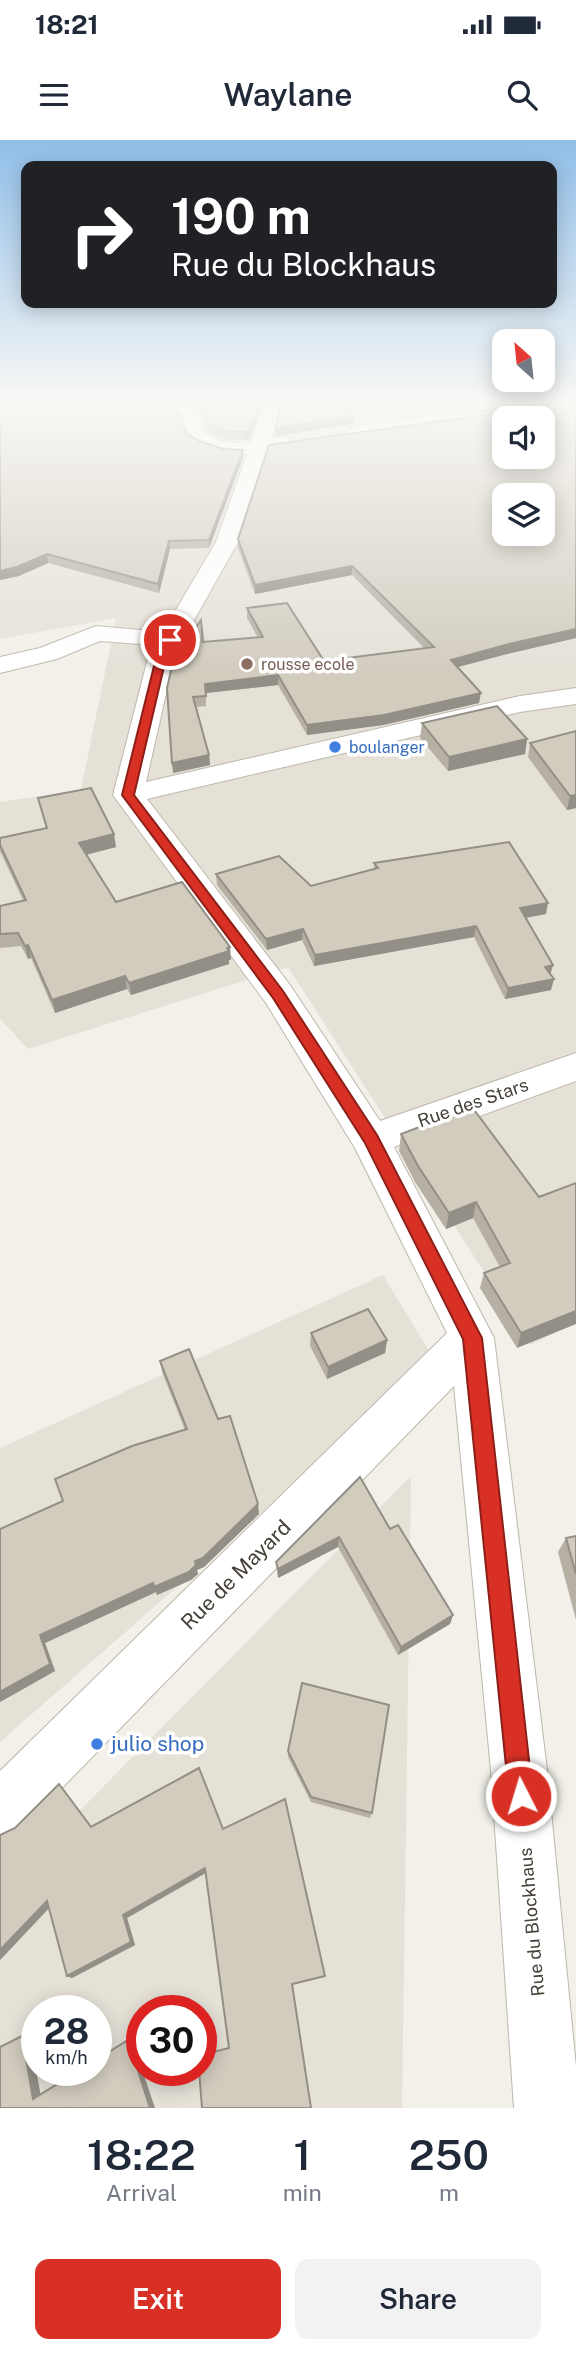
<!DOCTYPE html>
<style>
:root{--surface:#fff;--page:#f2f2f3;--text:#1f2937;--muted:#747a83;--accent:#d93025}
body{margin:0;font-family:"Public Sans",sans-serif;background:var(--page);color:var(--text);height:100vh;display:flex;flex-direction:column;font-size:26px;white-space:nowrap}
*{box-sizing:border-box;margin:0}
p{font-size:23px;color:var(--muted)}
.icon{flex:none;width:38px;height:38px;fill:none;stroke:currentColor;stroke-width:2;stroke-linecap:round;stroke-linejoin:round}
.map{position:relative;height:1968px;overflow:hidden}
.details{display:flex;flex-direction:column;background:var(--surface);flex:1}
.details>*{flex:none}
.banner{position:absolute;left:21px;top:21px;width:536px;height:147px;border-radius:14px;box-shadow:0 4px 18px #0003;background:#202124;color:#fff;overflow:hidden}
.needle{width:46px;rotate:333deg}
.controls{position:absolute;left:492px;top:189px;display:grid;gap:14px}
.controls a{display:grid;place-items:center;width:63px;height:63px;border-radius:14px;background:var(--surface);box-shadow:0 4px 18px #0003;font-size:35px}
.speed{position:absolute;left:21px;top:1855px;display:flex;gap:14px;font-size:35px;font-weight:700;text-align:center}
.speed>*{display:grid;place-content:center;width:91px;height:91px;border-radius:50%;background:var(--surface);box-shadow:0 4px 18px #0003;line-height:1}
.speed small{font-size:18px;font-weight:400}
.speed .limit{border:10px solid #d22;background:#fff;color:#111}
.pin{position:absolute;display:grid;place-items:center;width:60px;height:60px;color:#fff;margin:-30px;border:4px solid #fff;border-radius:50%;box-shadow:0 2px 7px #0007}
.me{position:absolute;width:77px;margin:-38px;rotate:355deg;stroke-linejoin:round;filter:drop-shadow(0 0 5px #0008)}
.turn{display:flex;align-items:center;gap:24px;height:147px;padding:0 35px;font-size:32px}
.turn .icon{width:91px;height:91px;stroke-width:2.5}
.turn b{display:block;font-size:49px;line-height:60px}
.eta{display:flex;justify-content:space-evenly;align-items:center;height:119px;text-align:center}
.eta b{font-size:42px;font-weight:600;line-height:49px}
.button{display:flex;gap:14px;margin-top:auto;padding:14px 35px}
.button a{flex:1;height:80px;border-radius:14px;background:var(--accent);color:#fff;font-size:28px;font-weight:600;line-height:80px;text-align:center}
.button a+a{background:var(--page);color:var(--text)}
.status{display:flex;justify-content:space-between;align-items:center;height:49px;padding:0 35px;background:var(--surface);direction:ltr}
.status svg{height:19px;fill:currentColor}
header{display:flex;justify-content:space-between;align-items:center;height:91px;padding:0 35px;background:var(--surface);font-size:32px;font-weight:600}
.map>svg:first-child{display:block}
.residential{fill:#e5e1d7;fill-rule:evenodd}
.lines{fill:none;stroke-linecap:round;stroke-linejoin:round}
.minor-casing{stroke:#bdb7ac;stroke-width:2}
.minor{fill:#fff;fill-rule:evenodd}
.wall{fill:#b5afa4}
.shaded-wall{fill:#938f86}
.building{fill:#d2ccbf;stroke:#938f86;stroke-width:2;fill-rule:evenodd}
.route{fill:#d93025;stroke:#8d1f18;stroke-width:2}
.education-dot{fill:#8d6e63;stroke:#fff;stroke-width:2.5}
.shop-dot{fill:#3f7fe0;stroke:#fff;stroke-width:2.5}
.labels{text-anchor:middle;stroke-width:7;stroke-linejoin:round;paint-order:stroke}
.far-education-label{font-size:16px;fill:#785e54;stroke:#fff;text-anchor:start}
.far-shop-label{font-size:16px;fill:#366cbe;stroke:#fff;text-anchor:start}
.street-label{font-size:18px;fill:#454038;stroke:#fff}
.near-street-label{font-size:21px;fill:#454038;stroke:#fff}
.near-shop-label{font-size:21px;fill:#366cbe;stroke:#fff;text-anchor:start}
</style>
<div class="status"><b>18:21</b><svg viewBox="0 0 49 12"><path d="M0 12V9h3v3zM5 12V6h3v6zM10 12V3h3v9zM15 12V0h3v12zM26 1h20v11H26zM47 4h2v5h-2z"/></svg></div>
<header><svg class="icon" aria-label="menu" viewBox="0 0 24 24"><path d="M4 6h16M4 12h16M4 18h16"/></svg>Waylane<svg class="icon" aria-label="search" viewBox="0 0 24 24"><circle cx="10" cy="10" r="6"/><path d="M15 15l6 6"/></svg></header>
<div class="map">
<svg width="576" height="1968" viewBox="0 0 576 1968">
<rect width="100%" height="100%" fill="#f2f0e9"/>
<g class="residential">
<path d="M0 260H234L231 267 319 260H576V1182L531 1205 288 827 28 909 0 879V662L81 650 116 478 0 499ZM504 278H542V317H504ZM504 355H542V394H504Z"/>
<polygon points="383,1135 435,1221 0,1602 0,1308"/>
<path d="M411 1336 402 1968H0V1751ZM37 1871H96V1930H37ZM142 1871H201V1930H142Z"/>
</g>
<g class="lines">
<defs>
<g id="minor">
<polygon points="15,260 43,260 40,264 0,276 0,264"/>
<path d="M128 260C156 259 199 256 204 293 220 303 233 304 251 302L266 260H284L271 299 284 297 294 303 291 307 267 312 238 402 175 514 146 642 520 556 576 548V564L520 572 147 659 290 845 380 981 576 913V941L394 1007 494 1198 547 1630 576 1927V1968H514L491 1630 454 1246 20 1691 0 1700V1631L447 1193 355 1008 266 863 113 655 149 514 154 505 100 501 57 519 0 533V517L40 508 96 486 163 492 216 402 247 314C225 316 206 311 188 299L184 283 171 272 131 264Z"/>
<polygon points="529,260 572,260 563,265 354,299 344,293 354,287"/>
</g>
</defs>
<use href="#minor" class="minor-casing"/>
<use href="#minor" class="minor"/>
</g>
<g class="wall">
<polygon points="178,260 265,260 249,300 229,300 209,293 204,279 198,270"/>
<polygon points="448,260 521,260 462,268"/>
<polygon points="576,269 576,498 507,514 458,527 479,563 383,585 307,595 278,545 206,553 206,566 196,567 209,615 210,625 173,633 177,517 203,502 258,498 247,478 247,468 324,521 425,509 352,435 255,454 238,408 238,399 486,275 487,271"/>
<polygon points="0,271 186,293 199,301 223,309 243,310 243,318 209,408 170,409 159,453 48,423 19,436 0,440"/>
<polygon points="422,583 527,599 525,614 448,631 420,598"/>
<polygon points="576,591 576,668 567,670 528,617 530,603"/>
<polygon points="38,658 116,707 86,715 116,762 231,820 229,820 229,824 131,855 127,849 55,873 31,818 28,819 21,806 0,808 0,766 23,760 0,711 0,698 46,688"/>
<polygon points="374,723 546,774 526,778 551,834 551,850 505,859 474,797 314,826 302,800 267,810 217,745 216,734 311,746 374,730"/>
<polygon points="401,994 539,1057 576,1043 517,1208 480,1148 484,1133 500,1127 473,1078 446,1089 415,1042 399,1011"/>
<polygon points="311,1193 387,1200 385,1213 327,1239 310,1206"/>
<polygon points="160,1221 259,1374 204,1427 197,1430 198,1434 191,1440 157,1455 156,1452 45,1503 55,1531 0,1562 0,1389 63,1361 185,1290 162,1232"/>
<polygon points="360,1337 390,1389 453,1475 450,1484 398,1515 338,1407 278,1438 277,1432 276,1422"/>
<polygon points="576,1396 576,1480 558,1412 566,1398"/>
<polygon points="288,1611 372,1673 370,1678 311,1662 288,1617"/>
<polygon points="64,1650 91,1686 223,1689 325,1836 324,1837 292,1845 229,1908 206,1733 127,1778 135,1805 72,1838 67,1836 49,1768 0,1820 0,1695 15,1688"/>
</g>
<g class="shaded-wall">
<polygon points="262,260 265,260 249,300 245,300 245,292"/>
<polygon points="462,260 521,260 462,268"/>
<polygon points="351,262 350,270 347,277 353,276 353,284 275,296 275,288 346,274"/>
<polygon points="243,310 243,318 209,408 209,400"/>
<polygon points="169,401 170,409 159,453 158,444"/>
<polygon points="47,414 48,423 19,436 0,440 0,431"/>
<polygon points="352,426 352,435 255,454 255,445"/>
<polygon points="576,489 576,498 507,514 450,529 451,520 509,504"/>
<polygon points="278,535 278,545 206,553 205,544"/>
<polygon points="481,553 479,563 383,585 307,595 307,585"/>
<polygon points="527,599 525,614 448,631 449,617"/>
<polygon points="209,615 210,625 173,633 172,623"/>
<polygon points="576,655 576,668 567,670 570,656"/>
<polygon points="114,694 116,707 81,716 79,703"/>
<polygon points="548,763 546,774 518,779 520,768"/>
<polygon points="476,786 474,797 314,826 315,815"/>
<polygon points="303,789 302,800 267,810 266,799"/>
<polygon points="28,805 31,818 28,819 25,806"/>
<polygon points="230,807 231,820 229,820 229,824 131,855 129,843"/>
<polygon points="553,825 550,836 545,827"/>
<polygon points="125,836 127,849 55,873 52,860"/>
<polygon points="554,839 551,850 505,859 508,848"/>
<polygon points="476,1062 473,1078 446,1089 449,1073"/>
<polygon points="576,1171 576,1184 517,1208 521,1193"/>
<polygon points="387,1200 385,1213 327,1239 328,1227"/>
<polygon points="258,1364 259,1374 204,1427 197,1430 198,1434 191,1440 157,1455 154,1447"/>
<polygon points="339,1397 338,1407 278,1438 278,1429"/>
<polygon points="153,1443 156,1452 45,1503 55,1531 0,1562 0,1552 40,1495"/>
<polygon points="453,1475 450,1484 398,1515 401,1507"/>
<polygon points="59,1644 64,1650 95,1691 91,1687"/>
<polygon points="205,1728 207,1732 127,1778 135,1805 72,1838 67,1836 123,1775"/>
<polygon points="47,1761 53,1764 0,1820 0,1810"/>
<polygon points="22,1896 30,1896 41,1957 33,1959"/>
<polygon points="128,1900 132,1900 155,1968 150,1968"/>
</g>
<g class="building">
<polygon points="37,260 134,260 169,267 181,277 186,293 199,301 223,309 243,310 209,400 169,401 158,444 47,414 17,427 0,431 0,271"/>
<polygon points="192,260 262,260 249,292 228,292 208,285 204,271 197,263"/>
<polygon points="283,260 350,260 351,262 346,274 353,272 353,276 275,288"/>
<path d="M559 260 569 263 576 269V489L509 504 451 520 481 553 384 575 307 585 278 535 205 544 206 556 193 557 209 615 172 623 167 548 174 517H177L201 480 203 502 263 497 247 468 287 463 324 521 434 507 352 426 255 445 238 399 269 305 493 274 487 271ZM504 278H542V317H504ZM504 355H542V394H504Z"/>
<polygon points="497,566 527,599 449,617 422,583"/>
<polygon points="576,591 576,655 570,656 530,603"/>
<polygon points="91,648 114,694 79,703 116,762 182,742 230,807 227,808 229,811 129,843 125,836 52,860 28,805 25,806 18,793 0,794 0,766 26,760 0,705 0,698 47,688 38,658"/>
<polygon points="509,702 548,763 520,768 553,825 545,827 554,839 508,848 476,786 315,815 303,789 266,799 216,734 279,716 311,746 378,728 374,723"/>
<polygon points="472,967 539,1057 576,1043 576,1171 521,1193 484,1133 510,1123 476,1062 449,1073 418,1026 401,994"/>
<polygon points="368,1169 387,1200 328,1227 311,1193"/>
<polygon points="189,1209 218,1279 230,1276 258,1364 203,1418 195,1421 196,1425 189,1432 154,1447 153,1443 40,1495 50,1524 0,1552 0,1389 63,1361 55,1339 132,1306 187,1289 160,1221"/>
<polygon points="360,1337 390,1389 398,1385 453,1475 401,1507 339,1397 278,1429 276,1422"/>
<polygon points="576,1396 576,1434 566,1398"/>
<polygon points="302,1543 389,1565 372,1673 311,1657 288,1611"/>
<polygon points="199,1628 223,1689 285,1659 325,1836 292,1844 311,1968 202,1968 199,1930 201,1930 201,1915 229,1908 205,1728 123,1775 131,1802 67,1836 47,1761 0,1810 0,1695 15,1688 59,1644 91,1687"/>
<polygon points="22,1896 33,1959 80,1930 96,1930 96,1920 128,1900 150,1968 0,1968 0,1907"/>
</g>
<linearGradient id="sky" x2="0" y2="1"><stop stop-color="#90bee8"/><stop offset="0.49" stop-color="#f9f8f5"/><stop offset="1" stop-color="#f9f8f5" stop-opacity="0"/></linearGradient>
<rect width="576" height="535" fill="url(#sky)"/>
<polygon class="route" points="170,497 176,500 167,514 134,655 283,851 377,995 482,1198 533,1656 529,1664 521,1668 512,1664 509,1656 463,1199 365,1003 273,858 122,655 157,514 167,498"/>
<circle class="education-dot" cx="247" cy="524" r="7"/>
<g class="shop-dot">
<circle cx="335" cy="607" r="7"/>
<circle cx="97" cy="1604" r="7"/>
</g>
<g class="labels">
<g class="far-education-label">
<text x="261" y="530">rousse ecole</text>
</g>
<g class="far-shop-label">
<text x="349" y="613">boulanger</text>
</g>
<g class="street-label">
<text transform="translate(473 963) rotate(-19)" y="6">Rue des Stars</text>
<text transform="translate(532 1782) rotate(-95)" y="6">Rue du Blockhaus</text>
</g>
<g class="near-street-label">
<text transform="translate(236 1435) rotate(-45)" y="7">Rue de Mayard</text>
</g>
<g class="near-shop-label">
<text x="111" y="1611">julio shop</text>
</g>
</g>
</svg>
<div class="controls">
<a><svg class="needle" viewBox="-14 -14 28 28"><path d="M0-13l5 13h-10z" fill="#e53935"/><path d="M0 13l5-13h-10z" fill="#747a83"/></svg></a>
<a><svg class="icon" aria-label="sound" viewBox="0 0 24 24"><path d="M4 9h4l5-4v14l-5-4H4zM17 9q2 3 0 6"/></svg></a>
<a><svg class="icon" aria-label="layers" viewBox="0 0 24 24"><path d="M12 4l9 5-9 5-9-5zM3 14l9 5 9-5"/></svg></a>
</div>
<div class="speed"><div>28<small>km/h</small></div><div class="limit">30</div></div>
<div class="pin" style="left:170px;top:500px;background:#d93025"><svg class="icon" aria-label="arrive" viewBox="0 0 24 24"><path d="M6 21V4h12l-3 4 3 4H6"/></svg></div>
<svg class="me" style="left:521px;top:1656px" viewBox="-20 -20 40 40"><circle r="17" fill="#d93025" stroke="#fff" stroke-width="3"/><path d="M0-11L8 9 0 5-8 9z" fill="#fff"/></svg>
<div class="banner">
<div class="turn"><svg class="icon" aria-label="right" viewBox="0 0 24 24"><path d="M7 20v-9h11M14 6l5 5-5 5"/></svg><div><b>190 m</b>Rue du Blockhaus</div></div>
</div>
</div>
<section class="details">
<div class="eta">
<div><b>18:22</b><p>Arrival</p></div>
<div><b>1</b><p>min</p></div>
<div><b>250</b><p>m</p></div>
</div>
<div class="button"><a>Exit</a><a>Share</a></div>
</section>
